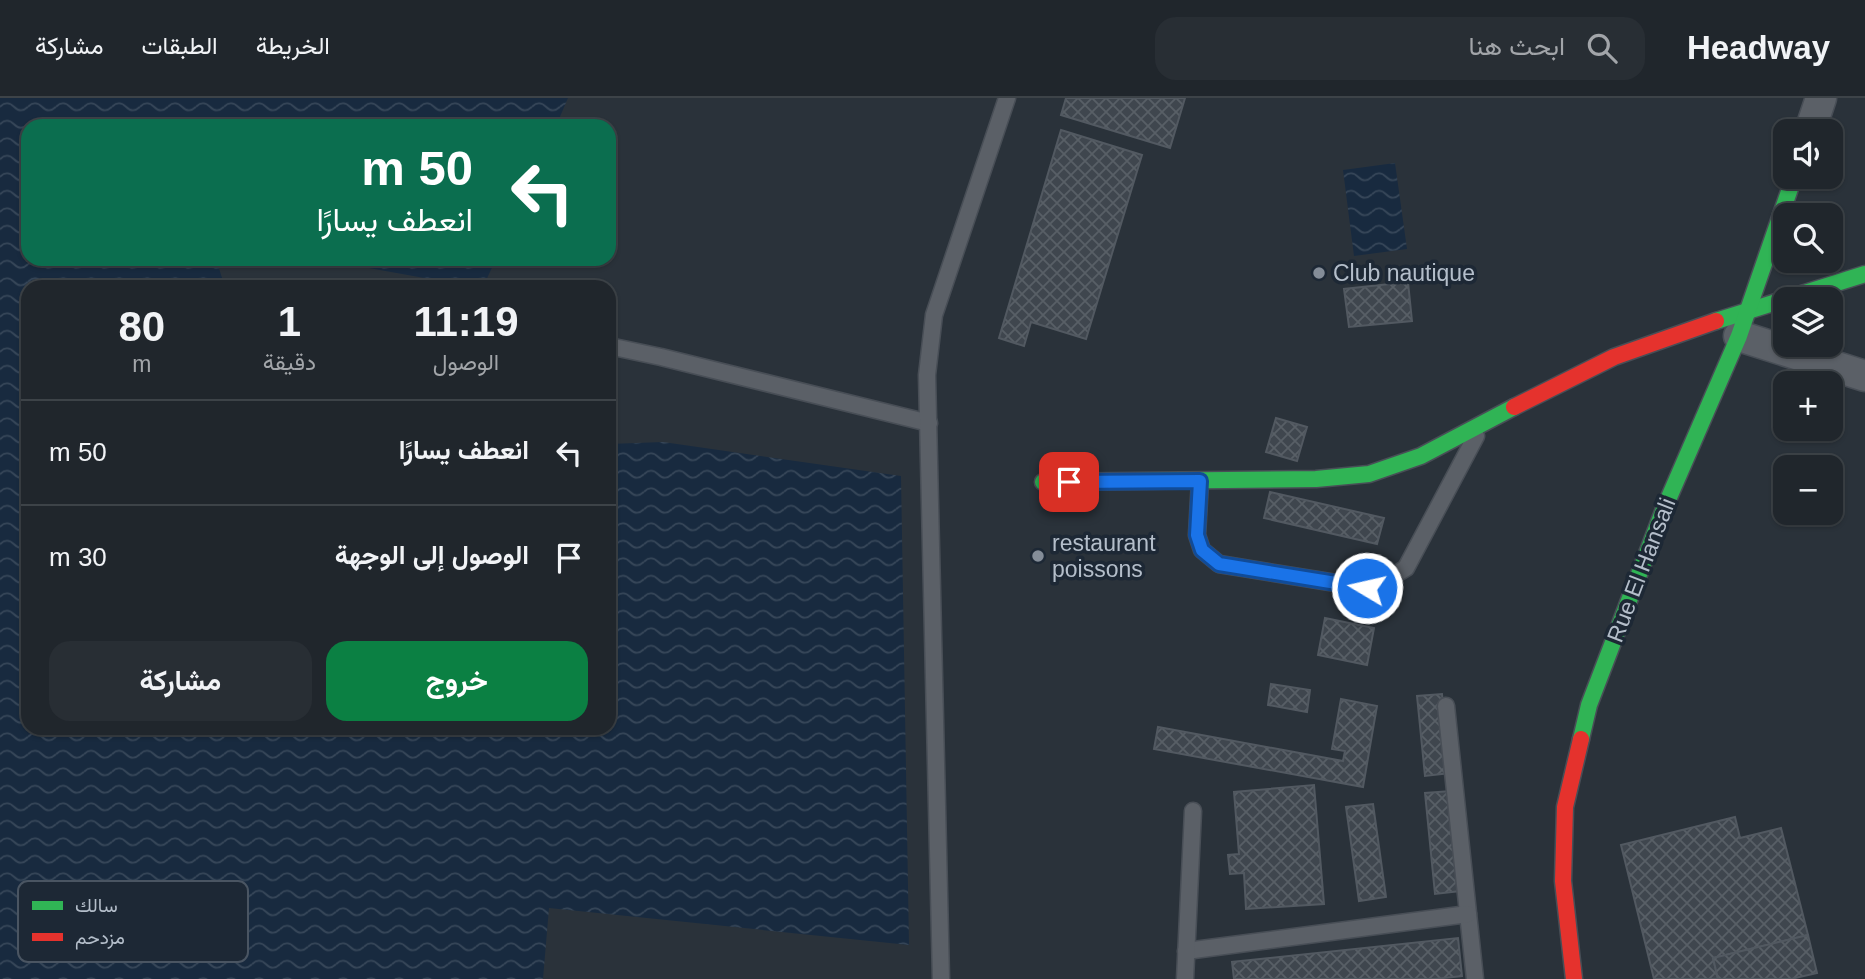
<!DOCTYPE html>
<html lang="ar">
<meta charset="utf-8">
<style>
:root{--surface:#20262c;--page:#282e34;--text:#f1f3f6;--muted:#a2a5a9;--line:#3d4348;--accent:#0b8043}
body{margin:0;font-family:Arial,Vazirmatn,sans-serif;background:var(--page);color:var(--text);direction:rtl;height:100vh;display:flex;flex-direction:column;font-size:26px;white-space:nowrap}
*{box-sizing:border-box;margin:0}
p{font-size:23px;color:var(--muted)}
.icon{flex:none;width:38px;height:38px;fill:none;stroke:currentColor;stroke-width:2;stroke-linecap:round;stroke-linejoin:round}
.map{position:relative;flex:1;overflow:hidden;direction:ltr}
.details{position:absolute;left:21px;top:182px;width:595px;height:455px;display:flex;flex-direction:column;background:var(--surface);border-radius:21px;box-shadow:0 2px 5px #0004,0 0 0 2px var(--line);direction:rtl}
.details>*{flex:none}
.banner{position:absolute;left:21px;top:21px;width:595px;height:147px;border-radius:21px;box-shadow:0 2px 5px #0004,0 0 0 2px var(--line);direction:rtl;background:#0b6e4f;color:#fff;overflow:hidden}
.buttons{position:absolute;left:1773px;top:21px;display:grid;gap:14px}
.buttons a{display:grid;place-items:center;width:70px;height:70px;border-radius:14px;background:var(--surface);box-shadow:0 2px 5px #0004,0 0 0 2px var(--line);font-size:35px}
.pin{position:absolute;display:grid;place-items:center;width:60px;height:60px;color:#fff;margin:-30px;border-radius:14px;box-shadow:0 4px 10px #0006}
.me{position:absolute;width:77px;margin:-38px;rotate:279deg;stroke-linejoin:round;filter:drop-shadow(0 0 5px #0008)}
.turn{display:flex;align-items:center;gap:24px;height:147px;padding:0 28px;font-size:32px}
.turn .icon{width:91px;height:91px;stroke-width:2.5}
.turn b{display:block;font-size:49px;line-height:60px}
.eta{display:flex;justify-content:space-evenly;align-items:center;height:119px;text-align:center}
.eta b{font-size:42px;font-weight:700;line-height:49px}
.cta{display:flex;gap:14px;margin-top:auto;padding:14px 28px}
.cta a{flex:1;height:80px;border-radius:21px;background:var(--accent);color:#fff;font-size:28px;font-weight:700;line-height:80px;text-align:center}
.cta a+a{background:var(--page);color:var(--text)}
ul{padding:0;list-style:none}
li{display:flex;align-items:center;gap:21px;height:105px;padding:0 28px;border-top:2px solid var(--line)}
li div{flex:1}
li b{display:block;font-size:26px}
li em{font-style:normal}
header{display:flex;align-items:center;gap:42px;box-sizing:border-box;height:98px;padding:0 35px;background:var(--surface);border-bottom:2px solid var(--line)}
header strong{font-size:33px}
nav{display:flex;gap:38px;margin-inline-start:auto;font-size:24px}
.search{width:490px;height:63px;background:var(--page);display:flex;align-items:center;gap:18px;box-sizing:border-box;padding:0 24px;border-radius:21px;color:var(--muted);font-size:26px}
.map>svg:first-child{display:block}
.water{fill:url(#water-waves)}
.building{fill:url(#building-cross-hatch);stroke:#525961;stroke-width:2}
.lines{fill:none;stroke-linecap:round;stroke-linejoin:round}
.lane-casing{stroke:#484e56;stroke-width:19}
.street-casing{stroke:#484e56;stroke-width:33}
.fast-casing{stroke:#484e56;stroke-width:19}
.jam-casing{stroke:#484e56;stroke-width:19}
.lane{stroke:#5b6067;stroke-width:16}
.street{stroke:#5b6067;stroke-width:30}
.fast{stroke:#30b455;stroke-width:16}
.jam{stroke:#e5322d;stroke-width:16}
.route-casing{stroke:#114b97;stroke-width:18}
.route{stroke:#1a73e8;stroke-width:12}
.poi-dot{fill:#848d98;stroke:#1d2835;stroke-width:2.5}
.labels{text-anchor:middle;stroke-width:7;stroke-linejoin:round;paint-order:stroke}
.poi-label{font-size:23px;fill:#b4beca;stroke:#1d2835;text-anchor:start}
.street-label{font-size:23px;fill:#b4beca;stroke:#1d2835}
.key{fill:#1d2835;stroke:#4a5562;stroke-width:2}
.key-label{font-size:19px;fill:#b4beca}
</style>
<header>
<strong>Headway</strong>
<div class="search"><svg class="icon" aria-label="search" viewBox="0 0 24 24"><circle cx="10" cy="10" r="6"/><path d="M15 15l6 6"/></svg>ابحث هنا</div>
<nav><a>الخريطة</a><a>الطبقات</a><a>مشاركة</a></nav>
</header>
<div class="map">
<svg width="1865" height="881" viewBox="0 0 1865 881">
<defs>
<pattern id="water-waves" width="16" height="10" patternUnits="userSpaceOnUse" patternTransform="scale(1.75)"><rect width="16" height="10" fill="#182a3f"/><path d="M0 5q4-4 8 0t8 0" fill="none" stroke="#374759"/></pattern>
<pattern id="building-cross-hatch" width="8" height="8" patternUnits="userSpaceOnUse" patternTransform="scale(1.75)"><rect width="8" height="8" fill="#3f464e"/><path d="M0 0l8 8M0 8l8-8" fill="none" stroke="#585f66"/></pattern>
</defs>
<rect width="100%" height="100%" fill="#2a323a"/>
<g class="water">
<polygon points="0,0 568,0 556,28 28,28 28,161 216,161 225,189 28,189 28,630 609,630 609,346 663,344 901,378 909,847 549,810 543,881 0,881"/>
<polygon points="1395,65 1407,151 1354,158 1343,72"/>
<polygon points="319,161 496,161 483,189 474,189"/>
</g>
<g class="building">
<polygon points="1066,0 1185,0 1170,50 1061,17"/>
<polygon points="1061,32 1142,57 1086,241 1031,224 1024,248 999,240"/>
<polygon points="1408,184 1412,223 1349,229 1344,191"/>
<polygon points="1276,320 1307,329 1297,363 1266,354"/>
<polygon points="1270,394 1384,420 1377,446 1264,420"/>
<polygon points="1325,520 1374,530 1367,567 1318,557"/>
<polygon points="1271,586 1310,592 1307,614 1268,607"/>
<polygon points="1442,596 1450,675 1425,678 1417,598"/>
<polygon points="1341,601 1377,608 1363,689 1154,651 1158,629 1343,663 1345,653 1332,651"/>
<polygon points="1314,687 1324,806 1246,811 1244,775 1230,776 1228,757 1239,756 1234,694"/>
<polygon points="1451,693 1460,793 1435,796 1425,695"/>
<polygon points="1373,706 1386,799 1359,803 1346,709"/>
<polygon points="1735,719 1740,740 1781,730 1808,837 1713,860 1718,881 1654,881 1621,747"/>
<polygon points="1808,837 1817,875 1791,881 1718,881 1713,860"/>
<polygon points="1458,840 1462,878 1435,881 1234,881 1232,864"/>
</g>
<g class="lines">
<defs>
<g id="lane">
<polyline points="609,248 661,259 929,325"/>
<polyline points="1200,383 1197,437 1202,452 1219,466 1367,490 1390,480 1406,470 1476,338"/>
<polyline points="1446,608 1475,881"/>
<polyline points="1186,853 1468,816"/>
<polyline points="941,881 927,277 934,217 1007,0"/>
<polyline points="1185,881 1193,713"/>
</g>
<g id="street">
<polyline points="1810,33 1821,0"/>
<polyline points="1739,238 1865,278"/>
</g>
<g id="fast">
<polyline points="1716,223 1865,176"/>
<polyline points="1043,384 1316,381 1369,376 1421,358 1514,309"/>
<polyline points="1581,641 1589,607 1664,411 1739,238 1794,79"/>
</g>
<g id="jam">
<polyline points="1514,309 1614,259 1716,223"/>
<polyline points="1574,881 1563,783 1565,709 1581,641"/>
</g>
</defs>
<use href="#lane" class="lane-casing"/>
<use href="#street" class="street-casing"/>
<use href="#fast" class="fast-casing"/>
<use href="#jam" class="jam-casing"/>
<use href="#lane" class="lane"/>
<use href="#street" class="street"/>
<use href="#fast" class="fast"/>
<use href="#jam" class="jam"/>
</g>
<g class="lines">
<defs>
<polyline id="route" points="1069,384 1200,383 1197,437 1202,452 1219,466 1367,490"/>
</defs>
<use href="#route" class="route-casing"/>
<use href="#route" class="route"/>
</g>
<g class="poi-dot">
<circle cx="1319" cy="175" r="7"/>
<circle cx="1038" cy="458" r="7"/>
</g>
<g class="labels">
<g class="poi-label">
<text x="1333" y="183">Club nautique</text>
<text x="1052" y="453">restaurant<tspan x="1052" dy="26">poissons</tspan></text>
</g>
<g class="street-label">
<text transform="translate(1641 472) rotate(-69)" y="8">Rue El Hansali</text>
</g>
</g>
<rect x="18" y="783" width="230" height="81" rx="10" class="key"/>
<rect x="32" y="803" width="31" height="9" fill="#30b455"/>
<rect x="32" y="835" width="31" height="8" fill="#e5322d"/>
<g class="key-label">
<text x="75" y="814">سالك</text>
<text x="75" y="846">مزدحم</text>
</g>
</svg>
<div class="buttons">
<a><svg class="icon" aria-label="sound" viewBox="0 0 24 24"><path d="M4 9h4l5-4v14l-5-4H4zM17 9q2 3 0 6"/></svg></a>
<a><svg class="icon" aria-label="search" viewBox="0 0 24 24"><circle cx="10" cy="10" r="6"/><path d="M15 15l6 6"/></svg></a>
<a><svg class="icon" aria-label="layers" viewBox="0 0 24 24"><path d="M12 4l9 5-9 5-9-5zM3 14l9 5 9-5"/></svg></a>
<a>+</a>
<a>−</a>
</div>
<div class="pin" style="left:1069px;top:384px;background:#d93025"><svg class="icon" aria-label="arrive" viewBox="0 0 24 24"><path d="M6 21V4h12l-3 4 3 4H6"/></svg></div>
<svg class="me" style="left:1367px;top:490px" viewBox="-20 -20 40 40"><circle r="17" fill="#1a73e8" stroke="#fff" stroke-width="3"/><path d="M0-11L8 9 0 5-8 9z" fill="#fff"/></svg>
<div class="banner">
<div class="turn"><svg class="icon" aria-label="left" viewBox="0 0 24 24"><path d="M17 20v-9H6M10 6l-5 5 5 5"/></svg><div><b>50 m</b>انعطف يسارًا</div></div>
</div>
<section class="details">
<div class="eta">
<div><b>11:19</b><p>الوصول</p></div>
<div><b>1</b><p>دقيقة</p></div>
<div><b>80</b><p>m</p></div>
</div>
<ul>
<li><svg class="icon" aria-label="left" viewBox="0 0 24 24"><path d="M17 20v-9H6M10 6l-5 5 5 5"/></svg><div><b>انعطف يسارًا</b></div><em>50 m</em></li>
<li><svg class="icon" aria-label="arrive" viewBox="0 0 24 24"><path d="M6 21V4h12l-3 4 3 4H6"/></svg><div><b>الوصول إلى الوجهة</b></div><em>30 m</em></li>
</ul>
<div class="cta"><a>خروج</a><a>مشاركة</a></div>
</section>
</div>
